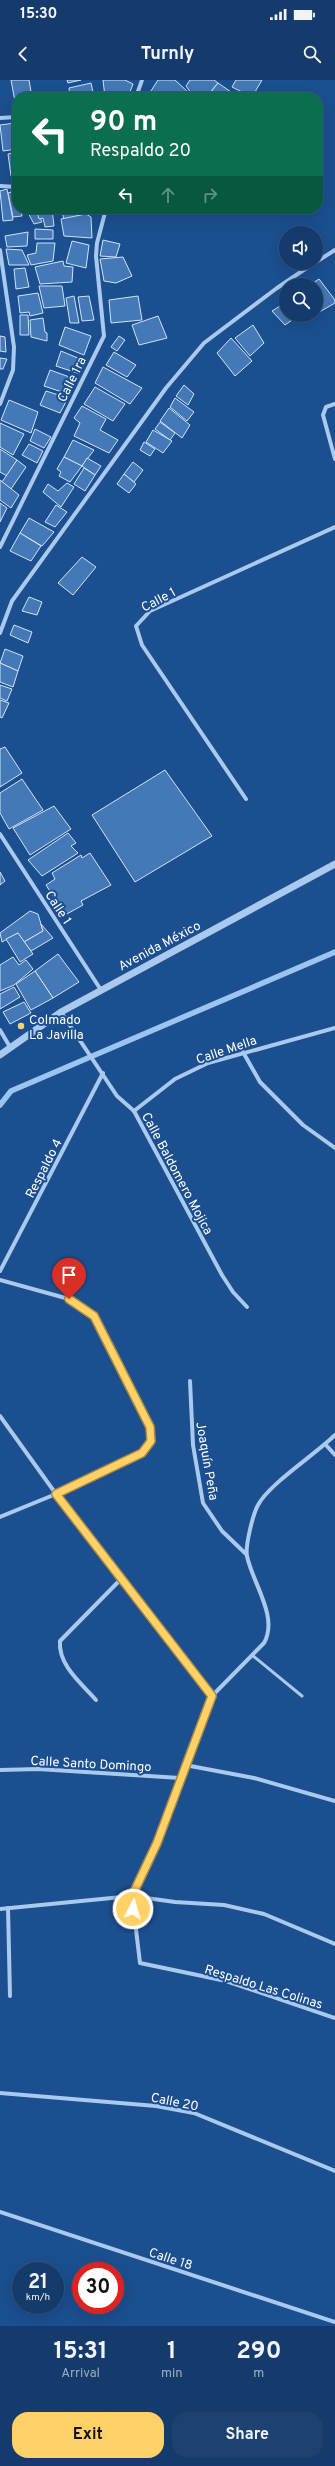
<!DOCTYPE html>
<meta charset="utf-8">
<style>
:root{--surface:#143b6b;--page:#1d4271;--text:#f1f3f6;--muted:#9dadc1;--line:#33557e;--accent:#ffd166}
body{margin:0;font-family:Overpass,sans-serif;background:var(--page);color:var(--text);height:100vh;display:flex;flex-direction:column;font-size:15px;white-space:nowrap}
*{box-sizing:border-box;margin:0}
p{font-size:13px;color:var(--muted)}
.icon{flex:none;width:22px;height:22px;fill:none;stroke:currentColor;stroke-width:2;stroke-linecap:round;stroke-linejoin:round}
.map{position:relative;height:2246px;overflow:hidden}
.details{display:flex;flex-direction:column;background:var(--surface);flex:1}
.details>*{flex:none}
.hud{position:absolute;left:12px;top:12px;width:311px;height:122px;border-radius:16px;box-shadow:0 4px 16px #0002,0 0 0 1px var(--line);background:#0b6e4f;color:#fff;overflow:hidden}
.fabs{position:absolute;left:279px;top:146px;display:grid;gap:8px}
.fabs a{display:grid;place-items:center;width:44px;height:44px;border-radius:50%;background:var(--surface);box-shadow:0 4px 16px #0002,0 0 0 1px var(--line);font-size:20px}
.speed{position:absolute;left:12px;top:2182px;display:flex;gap:8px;font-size:20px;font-weight:700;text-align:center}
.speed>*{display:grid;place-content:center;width:52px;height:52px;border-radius:50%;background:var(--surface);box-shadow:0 4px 16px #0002,0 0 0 1px var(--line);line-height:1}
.speed small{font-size:10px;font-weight:400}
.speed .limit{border:6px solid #d22;background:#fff;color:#111}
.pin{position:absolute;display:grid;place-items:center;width:34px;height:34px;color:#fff;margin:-41px -17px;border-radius:50% 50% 50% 0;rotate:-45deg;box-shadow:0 0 4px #0007}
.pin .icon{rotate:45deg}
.me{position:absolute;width:44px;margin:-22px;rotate:6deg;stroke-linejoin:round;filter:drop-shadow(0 0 3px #0008)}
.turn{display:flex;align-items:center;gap:14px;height:84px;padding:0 12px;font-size:18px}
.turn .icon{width:52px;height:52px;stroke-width:2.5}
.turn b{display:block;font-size:28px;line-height:34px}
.lanes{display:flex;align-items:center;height:38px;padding:0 12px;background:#0003;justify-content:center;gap:20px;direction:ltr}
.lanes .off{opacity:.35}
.eta{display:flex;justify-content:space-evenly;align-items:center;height:68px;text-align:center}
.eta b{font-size:24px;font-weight:700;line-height:28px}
.primary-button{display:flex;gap:8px;margin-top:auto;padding:8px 12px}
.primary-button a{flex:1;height:46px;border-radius:16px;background:var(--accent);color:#111;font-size:16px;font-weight:700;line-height:46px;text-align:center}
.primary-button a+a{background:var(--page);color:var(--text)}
.status{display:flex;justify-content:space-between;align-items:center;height:28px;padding:0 20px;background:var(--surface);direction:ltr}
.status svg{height:11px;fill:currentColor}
header{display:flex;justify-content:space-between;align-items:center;height:52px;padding:0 12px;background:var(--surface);font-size:18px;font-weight:700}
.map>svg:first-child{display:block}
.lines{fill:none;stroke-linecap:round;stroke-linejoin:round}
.stream{stroke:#9cc4f0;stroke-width:5.5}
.building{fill:#4478b7;stroke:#cfe3fa}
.service{stroke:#a9c9ee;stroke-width:3}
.minor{stroke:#a9c9ee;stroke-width:4}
.tertiary{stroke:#a9c9ee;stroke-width:7}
.route-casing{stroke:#a68842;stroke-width:10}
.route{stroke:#ffd166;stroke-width:7}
.poi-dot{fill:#ffd166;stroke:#1b4f8f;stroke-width:1.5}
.labels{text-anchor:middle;stroke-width:4;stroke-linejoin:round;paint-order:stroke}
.street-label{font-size:13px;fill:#fff;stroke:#1b4f8f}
.poi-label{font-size:13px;fill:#fff;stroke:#1b4f8f;text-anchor:start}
</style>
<div class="status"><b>15:30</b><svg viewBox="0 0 49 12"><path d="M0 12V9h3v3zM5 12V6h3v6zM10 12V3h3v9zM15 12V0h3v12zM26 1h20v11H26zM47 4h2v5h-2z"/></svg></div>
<header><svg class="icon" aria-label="back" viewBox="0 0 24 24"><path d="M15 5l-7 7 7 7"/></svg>Turnly<svg class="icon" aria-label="search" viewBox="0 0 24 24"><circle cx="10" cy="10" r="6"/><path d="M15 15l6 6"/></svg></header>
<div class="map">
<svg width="335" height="2246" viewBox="0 0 335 2246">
<rect width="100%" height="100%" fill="#1b4f8f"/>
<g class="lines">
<polyline class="stream" points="0,1025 11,1011 335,872"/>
</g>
<g class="building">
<polygon points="11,0 29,0 32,17 17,17 16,27"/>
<polygon points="67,0 81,0 68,3"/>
<polygon points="103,0 125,0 133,4 128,17 105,17"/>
<polygon points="158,0 175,0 189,13 186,17 147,17"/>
<polygon points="190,0 214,0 218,3 206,17 194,17 186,6"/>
<polygon points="236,0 262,0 252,17 232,7"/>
<polygon points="91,3 94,17 70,17 69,8"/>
<polygon points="218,3 237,16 207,17"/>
<polygon points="15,43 17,69 3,71 0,45"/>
<polygon points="17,72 17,97 11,96 8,74"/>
<polygon points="7,109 13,140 3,141 0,111"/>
<polygon points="17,110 17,129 21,129 22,136 13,137 8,113"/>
<polygon points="26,129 36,129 42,142 34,144"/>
<polygon points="36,129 52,129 54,146 45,147 43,138 39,139"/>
<polygon points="61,129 85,129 86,134 64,139"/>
<polygon points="86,134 91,137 92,158 64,156 61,139"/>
<polygon points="35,149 53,150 53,159 35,159"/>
<polygon points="28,152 27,166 7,167 5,156"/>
<polygon points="103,160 120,164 116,177 100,176"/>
<polygon points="72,161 89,165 86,188 66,183"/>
<polygon points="37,163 55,163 53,181 31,185 27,175 36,173"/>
<polygon points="6,169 22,170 29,185 9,185"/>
<polygon points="123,177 132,196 116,203 104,201 100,179"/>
<polygon points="63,181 64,186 73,187 72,202 40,204 35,187"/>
<polygon points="25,188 29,207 16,209 14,189"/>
<polygon points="319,199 335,220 335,223 316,234 316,205 310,205"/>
<polygon points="39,206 62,206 65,226 44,228"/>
<polygon points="38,213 43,233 30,236 29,232 20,233 18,216"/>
<polygon points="74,216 79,243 70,243 66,218"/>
<polygon points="89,216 94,240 82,241 78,217"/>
<polygon points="138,216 142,240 111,243 109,220"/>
<polygon points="285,223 286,235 293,235 295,238 285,245 272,231"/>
<polygon points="20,235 28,235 29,255 20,255"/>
<polygon points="158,236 167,258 139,265 132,245"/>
<polygon points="43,238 45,252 47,253 47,261 31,257 30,240"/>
<polygon points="253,245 264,263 250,276 235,258"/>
<polygon points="65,247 91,256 84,275 59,265"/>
<polygon points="0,256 5,257 6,272 0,271"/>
<polygon points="119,256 125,260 117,271 111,267"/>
<polygon points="231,258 252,281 235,296 217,273"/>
<polygon points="61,271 85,281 80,294 56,286"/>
<polygon points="114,272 136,285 127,297 106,285"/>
<polygon points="0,278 7,279 3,289 0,289"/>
<polygon points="103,287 142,308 130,324 95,303"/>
<polygon points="50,290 75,299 68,314 44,306"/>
<polygon points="184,305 194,314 188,325 176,316"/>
<polygon points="95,307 125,324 113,341 84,324"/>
<polygon points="46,311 68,318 60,333 40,325"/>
<polygon points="175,318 194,332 187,341 170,327"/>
<polygon points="9,320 38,332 31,353 1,340"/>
<polygon points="82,326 106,339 100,350 118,360 109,373 74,356 80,343 74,338"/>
<polygon points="169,328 190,345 182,358 160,341"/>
<polygon points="160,342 175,353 170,360 155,349"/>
<polygon points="0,343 24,354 13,375 0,367"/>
<polygon points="35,349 51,357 44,368 30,361"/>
<polygon points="153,350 172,361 163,373 146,362"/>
<polygon points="73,360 94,370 82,386 64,377"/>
<polygon points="144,362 155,369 150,376 140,370"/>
<polygon points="29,364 43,371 37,383 22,375"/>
<polygon points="0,369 17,380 7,396 0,392"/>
<polygon points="64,377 82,386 70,402 59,396 61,392 57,389"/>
<polygon points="87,378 101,386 95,395 82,386"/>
<polygon points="17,380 26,387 11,409 2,402"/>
<polygon points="133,382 143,390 134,402 124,394"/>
<polygon points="84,388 95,395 85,411 74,404"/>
<polygon points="124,394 136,404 129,413 117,404"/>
<polygon points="0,400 19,415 11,428 0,420"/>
<polygon points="67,403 74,407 61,427 43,412 48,404 58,411"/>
<polygon points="0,423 7,428 0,442"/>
<polygon points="56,425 67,432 55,447 45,442"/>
<polygon points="29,438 54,452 42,466 20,453"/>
<polygon points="20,453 41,466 31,481 10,471"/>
<polygon points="82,477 96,487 73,515 58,503"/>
<polygon points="29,517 42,522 37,535 22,531"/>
<polygon points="14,545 32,552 28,563 10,555"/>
<polygon points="5,569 23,576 18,591 0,583"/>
<polygon points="0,583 18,591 13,607 0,602"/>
<polygon points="0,605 12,609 7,621 0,618"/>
<polygon points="0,620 9,623 2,638 0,637"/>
<polygon points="5,667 22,693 0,707 0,669"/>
<polygon points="165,690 212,756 135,802 92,735"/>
<polygon points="22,699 43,730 9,749 0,733 0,713"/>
<polygon points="54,726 71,749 30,775 13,748"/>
<polygon points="68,753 76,763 71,766 78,773 42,796 28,780"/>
<polygon points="90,773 111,805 81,821 83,825 65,835 46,805 55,799 52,793 81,775 82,778"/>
<polygon points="0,792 5,801 0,805"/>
<polygon points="30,831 38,834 43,851 24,862 18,853 2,862 0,853"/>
<polygon points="41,844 53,858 31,871 24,862 43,851"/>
<polygon points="18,853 33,874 20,882 6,859"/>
<polygon points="58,874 79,902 53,918 35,891"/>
<polygon points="13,877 19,885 26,880 33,889 14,905 0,911 0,885"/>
<polygon points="35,891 53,918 31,930 16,904"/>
<polygon points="14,907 20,917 0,929 0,914"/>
<polygon points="24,922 31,933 10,944 3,932"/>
</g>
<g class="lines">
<polyline class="service" points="252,1575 302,1616"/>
<g class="minor">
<polyline points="136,17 142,0"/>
<polyline points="0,38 17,37"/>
<polyline points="0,106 17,107"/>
<polyline points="0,170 14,267 13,290 0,324"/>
<polyline points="316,182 335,170"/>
<polyline points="335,324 326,327 323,335 335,379"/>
<polyline points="0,467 104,256 96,176 97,163 106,129"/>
<polyline points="0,553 12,521 166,308 204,263 277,208 314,183"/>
<polyline points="246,719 142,565 136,546 150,531 335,447"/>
<polyline points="0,754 101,910"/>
<polyline points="61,932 117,1016 134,1031 222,1195 233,1212 247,1227"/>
<polyline points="0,950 10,967"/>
<polyline points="243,972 260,1002 303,1045 335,1068"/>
<polyline points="134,1031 175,999 208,983 335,948"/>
<polyline points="0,1191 103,993"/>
<polyline points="0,1200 69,1219 94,1236 150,1347 151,1361 142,1373 56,1414 0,1437"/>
<polyline points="190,1301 193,1365 203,1423 222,1451 246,1474"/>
<polyline points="0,1336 56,1414 212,1616"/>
<path d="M335 1355C316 1374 269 1404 258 1425 253 1434 245 1466 247 1476 252 1502 279 1537 264 1563L212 1616 163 1749 145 1791 132 1816 140 1883 226 1901 335 1938"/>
<polyline points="326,1365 335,1375"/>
<path d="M96 1620C81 1603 58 1585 60 1561L122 1498"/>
<polyline points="185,1685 254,1698 335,1721"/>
<polyline points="0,1690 38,1689 180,1698"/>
<polyline points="8,1828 10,1916"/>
<polyline points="0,1829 132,1816 175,1822 224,1825 264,1834 335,1864"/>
<polyline points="0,2013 156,2026 194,2033 335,2091"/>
<polyline points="0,2132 335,2242"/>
</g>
<polyline class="tertiary" points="0,975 61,932 335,784"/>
</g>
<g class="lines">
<defs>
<polyline id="route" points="69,1219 94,1236 150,1347 151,1361 142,1373 56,1414 212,1616 157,1763 132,1816 133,1829"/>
</defs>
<use href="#route" class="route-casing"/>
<use href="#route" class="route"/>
</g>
<circle class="poi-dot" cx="21" cy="946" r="4"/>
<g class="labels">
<g class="street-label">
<text transform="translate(71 299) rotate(-64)" y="5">Calle 1ra</text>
<text transform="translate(158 519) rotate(-28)" y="5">Calle 1</text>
<text transform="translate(59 827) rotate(57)" y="5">Calle 1</text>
<text transform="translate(159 865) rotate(-28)" y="5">Avenida México</text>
<text transform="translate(226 969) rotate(-19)" y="5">Calle Mella</text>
<text transform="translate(43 1088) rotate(-63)" y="5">Respaldo 4</text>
<text transform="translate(178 1093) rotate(62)" y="5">Calle Baldomero Mojica</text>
<text transform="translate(208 1381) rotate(80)" y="5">Joaquín Peña</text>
<text transform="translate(91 1683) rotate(3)" y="5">Calle Santo Domingo</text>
<text transform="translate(264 1906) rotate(17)" y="5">Respaldo Las Colinas</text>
<text transform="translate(175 2021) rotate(11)" y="5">Calle 20</text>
<text transform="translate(171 2178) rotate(18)" y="5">Calle 18</text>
</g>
<g class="poi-label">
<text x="29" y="944">Colmado<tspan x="29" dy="15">La Javilla</tspan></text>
</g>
</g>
</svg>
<div class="fabs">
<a><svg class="icon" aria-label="sound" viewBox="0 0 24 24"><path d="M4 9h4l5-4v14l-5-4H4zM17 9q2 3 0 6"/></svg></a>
<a><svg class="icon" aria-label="search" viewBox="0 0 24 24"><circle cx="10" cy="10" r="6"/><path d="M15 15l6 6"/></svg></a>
</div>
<div class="speed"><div>21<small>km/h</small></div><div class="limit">30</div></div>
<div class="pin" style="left:69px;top:1219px;background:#d93025"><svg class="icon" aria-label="arrive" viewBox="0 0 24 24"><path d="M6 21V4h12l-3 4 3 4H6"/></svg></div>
<svg class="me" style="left:133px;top:1829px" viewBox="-20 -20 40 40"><circle r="17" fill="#ffd166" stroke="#fff" stroke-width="3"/><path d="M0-11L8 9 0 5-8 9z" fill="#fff"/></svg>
<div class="hud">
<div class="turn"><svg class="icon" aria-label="left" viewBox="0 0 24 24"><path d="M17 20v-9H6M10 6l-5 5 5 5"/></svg><div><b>90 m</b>Respaldo 20</div></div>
<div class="lanes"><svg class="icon" aria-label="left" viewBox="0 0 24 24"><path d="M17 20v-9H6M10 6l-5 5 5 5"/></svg><svg class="icon off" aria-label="ahead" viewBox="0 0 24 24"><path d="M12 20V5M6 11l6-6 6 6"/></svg><svg class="icon off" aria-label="right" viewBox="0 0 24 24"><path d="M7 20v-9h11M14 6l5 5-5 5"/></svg></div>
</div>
</div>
<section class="details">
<div class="eta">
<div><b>15:31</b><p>Arrival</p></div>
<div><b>1</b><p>min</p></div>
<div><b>290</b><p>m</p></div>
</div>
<div class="primary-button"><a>Exit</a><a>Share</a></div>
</section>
